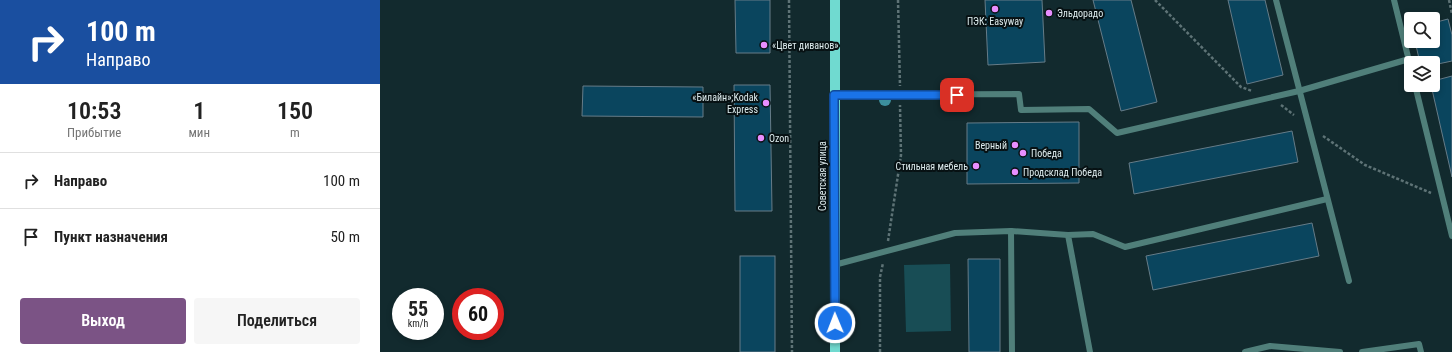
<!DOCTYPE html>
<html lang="ru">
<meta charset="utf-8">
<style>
:root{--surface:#fff;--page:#f6f6f6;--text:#222;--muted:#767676;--line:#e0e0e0;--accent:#7b5385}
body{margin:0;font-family:"Roboto Condensed",sans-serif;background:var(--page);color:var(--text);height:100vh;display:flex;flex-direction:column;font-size:15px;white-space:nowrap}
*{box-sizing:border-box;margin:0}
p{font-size:13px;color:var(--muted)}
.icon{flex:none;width:22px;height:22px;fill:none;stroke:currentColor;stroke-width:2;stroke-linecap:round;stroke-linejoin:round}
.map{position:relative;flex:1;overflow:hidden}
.sheet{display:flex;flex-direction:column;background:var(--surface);width:380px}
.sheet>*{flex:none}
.banner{background:#1a4fa0;color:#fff;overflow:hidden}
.buttons{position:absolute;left:1024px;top:12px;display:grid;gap:8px}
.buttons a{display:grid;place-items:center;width:36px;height:36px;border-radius:4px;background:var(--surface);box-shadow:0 2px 6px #0003;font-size:20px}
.speed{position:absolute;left:12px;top:288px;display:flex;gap:8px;font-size:20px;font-weight:700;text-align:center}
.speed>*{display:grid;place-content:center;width:52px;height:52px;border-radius:50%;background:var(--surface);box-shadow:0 2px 6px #0003;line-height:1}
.speed small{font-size:10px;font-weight:400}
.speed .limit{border:6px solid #d22;background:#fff;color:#111}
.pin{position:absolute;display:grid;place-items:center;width:34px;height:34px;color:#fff;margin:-17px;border-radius:8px;box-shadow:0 2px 6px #0006}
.me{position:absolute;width:44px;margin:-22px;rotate:359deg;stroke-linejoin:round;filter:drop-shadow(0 0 3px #0008)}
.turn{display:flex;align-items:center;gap:14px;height:84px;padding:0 20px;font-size:18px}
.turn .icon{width:52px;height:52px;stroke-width:2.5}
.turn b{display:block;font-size:28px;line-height:34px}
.eta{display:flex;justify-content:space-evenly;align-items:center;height:68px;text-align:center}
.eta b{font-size:24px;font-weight:600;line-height:28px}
.cta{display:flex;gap:8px;margin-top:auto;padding:8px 20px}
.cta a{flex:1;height:46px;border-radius:4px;background:var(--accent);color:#fff;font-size:16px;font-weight:600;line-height:46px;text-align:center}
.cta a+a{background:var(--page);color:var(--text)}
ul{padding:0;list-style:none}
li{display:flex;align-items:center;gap:12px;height:56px;padding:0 20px;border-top:1px solid var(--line)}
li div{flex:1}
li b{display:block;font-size:15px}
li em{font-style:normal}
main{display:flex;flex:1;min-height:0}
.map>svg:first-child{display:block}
.green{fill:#184d55}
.building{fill:#0a455e;stroke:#667c88}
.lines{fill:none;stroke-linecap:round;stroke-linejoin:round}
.path{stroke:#5e7376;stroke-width:2.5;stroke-dasharray:3 2;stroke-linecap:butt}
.lane{stroke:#507f7a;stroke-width:6}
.primary{stroke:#70dad0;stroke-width:10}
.tree{fill:#3c8f9d}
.route-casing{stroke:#114b97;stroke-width:10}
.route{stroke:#1a73e8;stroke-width:7}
.poi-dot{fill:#e88eff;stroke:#071113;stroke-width:1.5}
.labels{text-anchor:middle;stroke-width:4;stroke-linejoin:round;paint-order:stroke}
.poi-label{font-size:10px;fill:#ddebed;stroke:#071113;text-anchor:start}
.street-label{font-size:10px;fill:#ddebed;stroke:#071113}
</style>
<main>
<section class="sheet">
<div class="banner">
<div class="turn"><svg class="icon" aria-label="right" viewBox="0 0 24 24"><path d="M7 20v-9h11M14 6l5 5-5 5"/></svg><div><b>100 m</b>Направо</div></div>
</div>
<div class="eta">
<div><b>10:53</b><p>Прибытие</p></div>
<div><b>1</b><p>мин</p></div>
<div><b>150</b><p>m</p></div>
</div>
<ul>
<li><svg class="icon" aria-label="right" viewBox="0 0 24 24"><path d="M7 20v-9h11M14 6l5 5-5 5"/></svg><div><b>Направо</b></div><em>100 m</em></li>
<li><svg class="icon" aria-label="arrive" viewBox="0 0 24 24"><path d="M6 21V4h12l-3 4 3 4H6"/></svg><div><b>Пункт назначения</b></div><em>50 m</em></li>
</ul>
<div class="cta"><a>Выход</a><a>Поделиться</a></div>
</section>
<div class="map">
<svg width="1072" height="352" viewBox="0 0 1072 352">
<rect width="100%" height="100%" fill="#122a2e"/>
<polygon class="green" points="570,264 571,331 526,332 524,265"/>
<g class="building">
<polygon points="355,0 390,0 390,53 356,53"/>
<polygon points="605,0 662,0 665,62 608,65"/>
<polygon points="713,0 751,0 777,102 741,111"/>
<polygon points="848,0 885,0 903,75 867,84"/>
<polygon points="1068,19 1072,35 1072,61 1053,65 1053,63 1040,63 1035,41 1053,41 1053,23"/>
<polygon points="1072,76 1072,177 1051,85 1053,85 1053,81"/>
<polygon points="354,85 390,85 392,211 355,211"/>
<polygon points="203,86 323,87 323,117 202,116"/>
<polygon points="699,122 699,183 587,184 587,123"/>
<polygon points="912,131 918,162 754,194 749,163"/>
<polygon points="932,223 939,256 773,290 766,256"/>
<rect x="360" y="256" width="35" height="96"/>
<polygon points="588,259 620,259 620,352 589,352"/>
</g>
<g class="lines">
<g class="path">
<polyline points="409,0 412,352"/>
<polyline points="518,0 520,86"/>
<polyline points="775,0 861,87 872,91"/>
<polyline points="1069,0 1072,14"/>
<polyline points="901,105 914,115"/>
<polyline points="943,136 985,165 1051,193"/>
<polyline points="508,241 521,155 520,105"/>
<polyline points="500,352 500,277 503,263"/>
</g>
<g class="lane">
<polyline points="896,0 969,281"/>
<polyline points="1014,0 1031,69"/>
<polyline points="1035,85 1072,236"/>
<polyline points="454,95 639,94 641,110 709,109 737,133 919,91 1029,59"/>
<polyline points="631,231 632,352"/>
<polyline points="454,265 575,233 631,231 688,235"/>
<polyline points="710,352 688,235 713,234 745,247 947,199"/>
<polyline points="865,352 890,346 960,352"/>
<polyline points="982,352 1039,344 1041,352"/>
</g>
<polyline class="primary" points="455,0 455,352"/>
</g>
<circle class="tree" cx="505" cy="100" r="6"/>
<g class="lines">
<defs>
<polyline id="route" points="455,323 454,95 577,95"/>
</defs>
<use href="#route" class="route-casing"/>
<use href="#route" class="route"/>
</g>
<g class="poi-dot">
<circle cx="615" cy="9" r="4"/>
<circle cx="669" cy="13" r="4"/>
<circle cx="384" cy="45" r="4"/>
<circle cx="386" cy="103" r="4"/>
<circle cx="381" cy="138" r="4"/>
<circle cx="635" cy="145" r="4"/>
<circle cx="643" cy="153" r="4"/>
<circle cx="596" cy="166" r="4"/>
<circle cx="635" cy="172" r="4"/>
</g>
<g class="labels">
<g class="poi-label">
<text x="677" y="17">Эльдорадо</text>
<text x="615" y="25" text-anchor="middle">ПЭК: Easyway</text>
<text x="392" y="49">«Цвет диванов»</text>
<text x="378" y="101" text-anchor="end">«Билайн»;Kodak<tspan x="378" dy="12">Express</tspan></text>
<text x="389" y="142">Ozon</text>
<text x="627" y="149" text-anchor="end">Верный</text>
<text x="651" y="157">Победа</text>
<text x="588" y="170" text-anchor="end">Стильная мебель</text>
<text x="643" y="176">Продсклад Победа</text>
</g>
<g class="street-label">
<text transform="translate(442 176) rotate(-90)" y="4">Советская улица</text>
</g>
</g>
</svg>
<div class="buttons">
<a><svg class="icon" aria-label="search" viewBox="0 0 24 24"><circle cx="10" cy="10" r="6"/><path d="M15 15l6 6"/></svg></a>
<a><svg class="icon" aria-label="layers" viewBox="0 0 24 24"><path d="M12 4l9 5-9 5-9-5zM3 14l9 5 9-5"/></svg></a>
</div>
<div class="speed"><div>55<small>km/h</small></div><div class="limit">60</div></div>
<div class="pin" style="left:577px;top:95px;background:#d93025"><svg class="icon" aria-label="arrive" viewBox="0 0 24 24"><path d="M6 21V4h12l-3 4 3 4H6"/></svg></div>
<svg class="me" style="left:455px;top:323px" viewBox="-20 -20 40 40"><circle r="17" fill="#1a73e8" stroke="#fff" stroke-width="3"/><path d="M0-11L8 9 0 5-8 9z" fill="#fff"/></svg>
</div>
</main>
